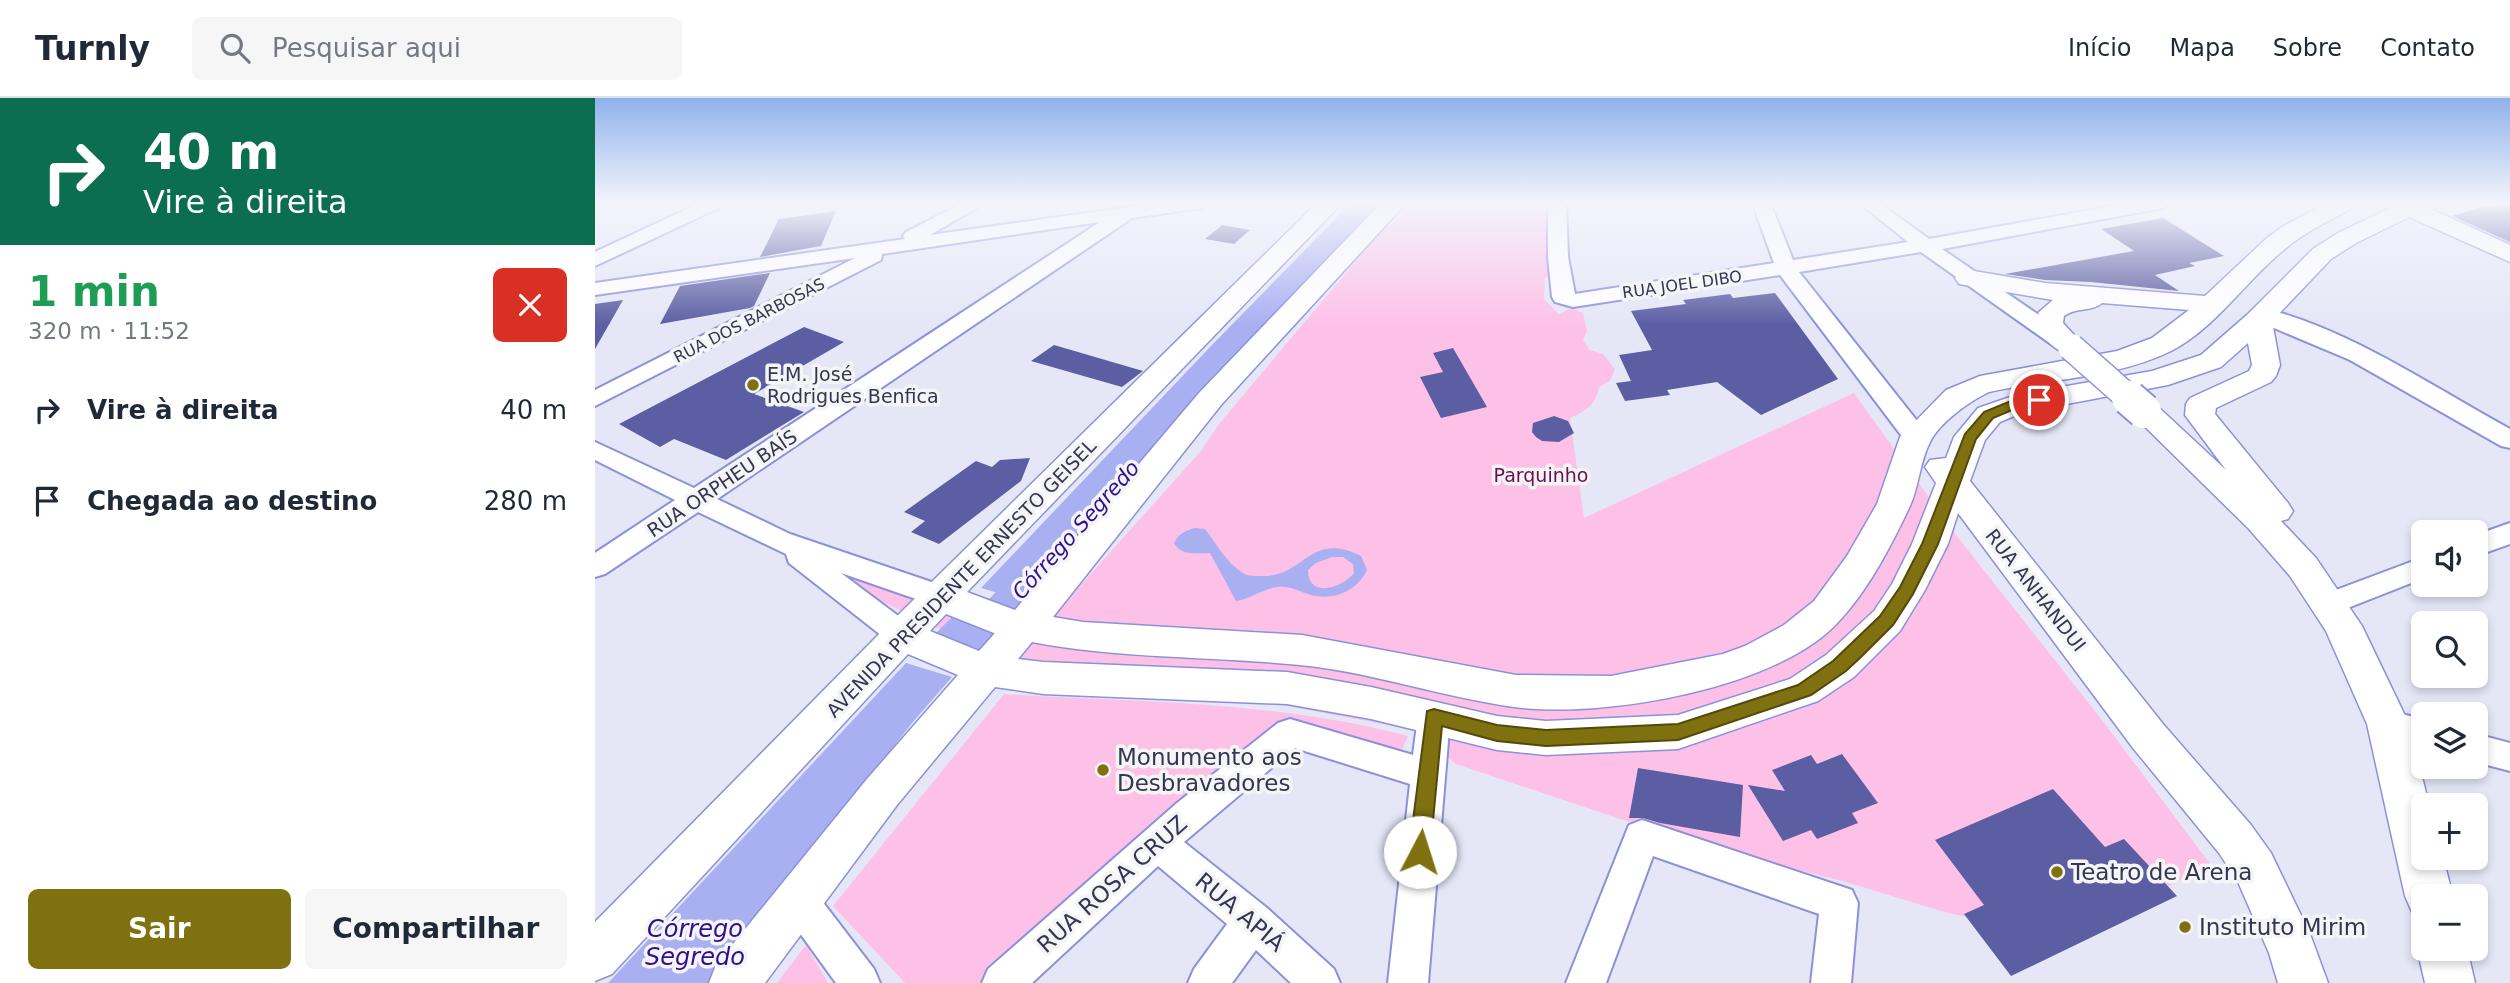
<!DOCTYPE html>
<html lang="pt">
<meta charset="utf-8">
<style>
:root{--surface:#fff;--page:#f6f6f7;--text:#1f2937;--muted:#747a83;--line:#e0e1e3;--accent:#7f7010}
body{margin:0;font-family:"DejaVu Sans",sans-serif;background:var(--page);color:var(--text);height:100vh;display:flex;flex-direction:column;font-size:26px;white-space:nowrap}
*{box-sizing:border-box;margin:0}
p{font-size:23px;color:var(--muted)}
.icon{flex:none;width:38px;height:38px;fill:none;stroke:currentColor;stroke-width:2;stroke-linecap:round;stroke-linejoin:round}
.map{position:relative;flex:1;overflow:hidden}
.panel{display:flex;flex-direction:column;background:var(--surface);width:595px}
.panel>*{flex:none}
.top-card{background:#0b6e4f;color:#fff;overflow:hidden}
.tools{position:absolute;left:1816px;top:422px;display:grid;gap:14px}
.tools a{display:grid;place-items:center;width:77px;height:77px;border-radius:10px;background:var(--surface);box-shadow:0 4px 10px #0003;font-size:35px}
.pin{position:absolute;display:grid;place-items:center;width:60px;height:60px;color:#fff;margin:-30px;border:4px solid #fff;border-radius:50%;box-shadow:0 2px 7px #0007}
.me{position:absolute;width:77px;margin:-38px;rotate:5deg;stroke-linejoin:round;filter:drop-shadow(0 0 5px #0008)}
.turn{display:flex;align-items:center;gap:24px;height:147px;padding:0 28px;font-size:32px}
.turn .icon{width:91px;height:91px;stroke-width:2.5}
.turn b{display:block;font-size:49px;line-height:60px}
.round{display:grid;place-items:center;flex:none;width:74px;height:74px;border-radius:10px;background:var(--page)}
.overview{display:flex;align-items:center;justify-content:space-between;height:119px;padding:0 28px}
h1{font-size:42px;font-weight:600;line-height:52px;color:#1e9e55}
.button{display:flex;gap:14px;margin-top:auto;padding:14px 28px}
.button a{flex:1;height:80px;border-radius:10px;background:var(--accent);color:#fff;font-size:28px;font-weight:600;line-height:80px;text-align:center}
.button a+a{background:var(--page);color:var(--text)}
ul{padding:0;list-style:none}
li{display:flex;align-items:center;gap:21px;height:91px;padding:0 28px}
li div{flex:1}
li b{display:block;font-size:26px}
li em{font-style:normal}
header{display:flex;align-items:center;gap:42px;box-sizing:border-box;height:98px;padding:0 35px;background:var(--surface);border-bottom:2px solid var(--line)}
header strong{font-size:33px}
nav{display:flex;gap:38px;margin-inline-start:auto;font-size:24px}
.search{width:490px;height:63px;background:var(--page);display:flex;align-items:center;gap:18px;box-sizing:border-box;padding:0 24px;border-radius:10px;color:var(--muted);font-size:26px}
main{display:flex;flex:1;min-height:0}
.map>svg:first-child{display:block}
.green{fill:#fdc1e8}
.water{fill:#a9b0f2;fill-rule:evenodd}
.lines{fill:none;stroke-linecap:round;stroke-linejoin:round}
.river{fill:#a9b0f2;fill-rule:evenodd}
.building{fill:#5b5ea3}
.minor-casing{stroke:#8b91da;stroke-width:4}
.major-casing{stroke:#8b91da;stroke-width:3}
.minor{fill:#fff;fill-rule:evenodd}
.major{fill:#fff;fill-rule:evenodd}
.major-bridge-far1-casing{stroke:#8b91da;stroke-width:29;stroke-linecap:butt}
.major-bridge-casing{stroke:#8b91da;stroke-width:38;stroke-linecap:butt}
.major-bridge-far1{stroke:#fff;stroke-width:26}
.major-bridge{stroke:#fff;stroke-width:34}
.route{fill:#7f7010;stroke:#53490a;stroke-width:2}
.poi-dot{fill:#7f7010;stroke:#f5f5f5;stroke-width:2.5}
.labels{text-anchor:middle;stroke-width:7;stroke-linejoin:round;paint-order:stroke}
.far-street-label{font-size:16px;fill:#343655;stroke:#f5f5f5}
.poi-label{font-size:19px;fill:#343655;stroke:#f5f5f5;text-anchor:start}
.park-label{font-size:19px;fill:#6d0c58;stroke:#f5f5f5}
.street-label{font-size:19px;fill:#343655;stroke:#f5f5f5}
.water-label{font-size:21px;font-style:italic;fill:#2e1092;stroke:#f5f5f5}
.near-poi-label{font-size:23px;fill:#343655;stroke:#f5f5f5;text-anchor:start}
.near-street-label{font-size:23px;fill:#343655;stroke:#f5f5f5}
.near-water-label{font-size:24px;font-style:italic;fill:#2e1092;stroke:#f5f5f5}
</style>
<header>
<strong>Turnly</strong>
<div class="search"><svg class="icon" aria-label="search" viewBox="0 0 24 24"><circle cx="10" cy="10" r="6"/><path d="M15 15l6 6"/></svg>Pesquisar aqui</div>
<nav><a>Início</a><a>Mapa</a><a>Sobre</a><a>Contato</a></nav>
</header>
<main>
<section class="panel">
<div class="top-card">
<div class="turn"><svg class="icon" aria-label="right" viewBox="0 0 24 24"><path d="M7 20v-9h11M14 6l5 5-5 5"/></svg><div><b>40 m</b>Vire à direita</div></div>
</div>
<div class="overview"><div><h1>1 min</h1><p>320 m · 11:52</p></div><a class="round" style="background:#d93025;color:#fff"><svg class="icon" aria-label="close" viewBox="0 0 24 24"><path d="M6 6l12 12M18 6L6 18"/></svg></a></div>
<ul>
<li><svg class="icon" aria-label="right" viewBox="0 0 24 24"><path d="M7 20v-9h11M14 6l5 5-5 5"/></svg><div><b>Vire à direita</b></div><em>40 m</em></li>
<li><svg class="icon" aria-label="arrive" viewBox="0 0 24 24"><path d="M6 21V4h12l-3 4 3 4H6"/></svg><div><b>Chegada ao destino</b></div><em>280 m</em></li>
</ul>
<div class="button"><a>Sair</a><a>Compartilhar</a></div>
</section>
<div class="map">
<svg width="1915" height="885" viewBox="0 0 1915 885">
<rect width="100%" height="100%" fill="#e5e7f7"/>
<g class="green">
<path d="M815 104H954L957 174 950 180 949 201 964 216 976 210 988 215 992 233 988 242 995 252 1008 256 1020 271 1015 283 1004 289C1001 307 991 313 975 320L989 420 1259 295 1361 437 1507 622 1616 767 1564 793 1457 836 1353 815 1254 785 1073 737 861 666 821 632 680 606 396 587 606 353 624 326 809 106Z"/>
<polygon points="251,472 407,541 392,553 239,481"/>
<path d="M409 596C544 604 681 603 813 638L805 656 681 627 546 740 386 885H310L238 808Z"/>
<polygon points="211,847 233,885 182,885"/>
</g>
<g class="water">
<polygon points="757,104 791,104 431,503 386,490 616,248"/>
<path d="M600 430 610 431C621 445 633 467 650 476 654 478 661 478 666 478 710 480 714 432 766 458L772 472C762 493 739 503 716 497 707 495 698 489 689 489 672 487 658 501 641 503L615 455C602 455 585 458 579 445 584 435 590 433 600 430ZM737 459H748L758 466 759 475C747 490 713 501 713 472L721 465Z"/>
<polygon points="366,510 411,526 375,565 329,547"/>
<polygon points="311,565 357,579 317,625 114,885 13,885"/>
</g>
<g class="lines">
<polygon class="river" points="454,448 468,452 474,462 468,472 397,552 382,557 367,552 361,541 367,530 440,452"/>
</g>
<g class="building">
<polygon points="1915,104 1915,144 1857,118 1890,108 1894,109"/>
<polygon points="241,113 226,148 165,159 184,121"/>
<polygon points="1568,120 1629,158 1594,165 1600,168 1560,177 1584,193 1496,184 1450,182 1410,176 1539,153 1506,131"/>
<polygon points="627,127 655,132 639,146 610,141"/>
<polygon points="175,175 159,208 155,210 65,226 85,188"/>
<polygon points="1180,195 1243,281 1166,317 1122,284 1072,292 1075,297 1030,303 1021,285 1036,283 1024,257 1057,252 1036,213 1091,206 1088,202 1135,196 1138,200"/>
<polygon points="28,202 0,251 0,206"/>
<polygon points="209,229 249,244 159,296 209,314 131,362 79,341 65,349 24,326"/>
<polygon points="459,247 548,273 527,289 436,263"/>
<polygon points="858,250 892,309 846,320 825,279 848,274 838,255"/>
<polygon points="959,318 973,323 979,335 964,344 947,343 941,339 937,334 938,325"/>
<polygon points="435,360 426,383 344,446 316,434 330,423 309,414 381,363 397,369 405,362"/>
<polygon points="1247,656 1283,705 1257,715 1263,725 1222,741 1216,732 1188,743 1153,687 1190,693 1177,672 1216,657 1222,666"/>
<polygon points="1043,670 1148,687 1145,739 1065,725 1048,720 1034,720"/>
<polygon points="1458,691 1510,749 1529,741 1582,798 1416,878 1369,816 1389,807 1340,742"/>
</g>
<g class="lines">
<defs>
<g id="minor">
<polygon points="107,104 130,104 128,108 0,168 0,154"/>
<polygon points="370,104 392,104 335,137 570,104 615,104 606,110 537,120 122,401 195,436 357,491 362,499 357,507 347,510 246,475 318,529 322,537 318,545 307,549 296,545 194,465 191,456 103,414 10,476 0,479 0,455 80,402 0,362 0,344 99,390 505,124 287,156 286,162 0,308 0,292 260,160 0,197 0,185 310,141 308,138 311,134"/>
<polygon points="953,104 971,104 973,159 980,196 1179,165 1157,104 1175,104 1198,162 1313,144 1263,104 1283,104 1334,141 1540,104 1577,104 1568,110 1347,151 1479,241 1482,246 1479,251 1463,251 1326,154 1204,174 1330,333 1334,339 1330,345 1321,347 1312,345 1185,177 978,209 960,204 957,199 953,159"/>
<path d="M1668 210C1756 232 1836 288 1915 331V350L1906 348 1755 262 1660 222 1657 217 1660 212Z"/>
<polygon points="1915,425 1915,446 1881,458 1881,437"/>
<polygon points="1829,459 1829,480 1745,513 1732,515 1721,512 1717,504 1721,496 1741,492"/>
<polygon points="839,606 851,610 855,619 833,885 793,885 815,686 700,650 589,744 672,810 739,871 745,885 696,885 661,852 637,885 593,885 599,871 632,826 563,768 437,885 387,885 393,871 582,705 683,625 695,621 818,657 823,619 827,610"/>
<polygon points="1793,612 1829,622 1829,650 1781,636 1776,626 1781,616"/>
<polygon points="1881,636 1915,645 1915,673 1881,664"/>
<polygon points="1047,722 1257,792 1263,805 1256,885 1216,885 1224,816 1058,758 1011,885 971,885 1034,727"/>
<polygon points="204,785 217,790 279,871 285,885 241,885 191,816 185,803 191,790"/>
</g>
<g id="major">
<path d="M723 104H748L372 494 420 512 604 295 787 104H812L626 307 458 519 488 524 707 537 921 577 1016 578 1128 556 1150 548 1189 527 1219 503 1252 458 1282 406 1305 339 1351 292 1385 278 1522 253 1557 240 1594 212 1507 205C1497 214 1481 209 1469 218L1468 225 1490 249 1486 255C1465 260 1451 243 1440 227L1444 214 1458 202 1364 186 1360 180 1364 174 1373 172 1450 185 1610 198 1672 140 1690 127 1734 104H1763L1759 109C1736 122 1711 133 1691 150 1652 181 1621 230 1576 253 1521 280 1454 281 1394 294 1375 303 1345 324 1335 344 1325 363 1324 388 1315 408 1297 446 1274 491 1245 522 1185 591 1006 621 919 609 847 599 776 574 705 567 615 558 525 561 437 544L423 561 448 564 692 574 776 589 902 618 951 623 1083 617 1195 581 1231 557 1279 513 1297 486 1317 446 1341 385 1330 369 1335 362 1351 360 1359 339 1383 310 1421 297 1557 273 1606 257 1653 216 1718 151 1743 135 1795 110 1792 104H1847L1844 109 1836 111 1915 147V164L1814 119 1761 145 1736 161 1677 223 1685 267 1681 278 1676 284 1621 310 1620 316 1693 405 1698 413 1693 421 1686 423 1721 460 1767 528 1814 626 1834 707H1829V760H1848L1858 798H1829V818L1817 814 1810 798 1772 626 1731 533 1695 478 1654 431 1534 313 1538 306 1549 304 1560 306 1631 372 1590 317 1591 306 1595 300 1654 273 1657 267 1653 245 1626 269 1573 287 1429 314 1405 324 1390 342 1375 383 1568 626 1656 727 1676 755 1715 836 1733 885H1683L1674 855 1643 784 1624 755 1538 650 1363 415 1353 446 1330 492 1305 533 1259 579 1223 603 1083 651 951 657 902 652 776 621 692 606 448 596 400 589 302 707 170 885H114L121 867 272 681 363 577 313 556 17 876 0 883V824L293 527ZM351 516 399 535H400L384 553 335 533Z"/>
<polygon points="1829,835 1829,850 1872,850 1880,885 1830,885 1822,850"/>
</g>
</defs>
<use href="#minor" class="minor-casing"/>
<use href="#major" class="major-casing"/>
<use href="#minor" class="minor"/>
<use href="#major" class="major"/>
<defs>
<polyline id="major-bridge-far1" points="1476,249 1536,302"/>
<polyline id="major-bridge" points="1534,300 1549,313"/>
</defs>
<use href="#major-bridge-far1" class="major-bridge-far1-casing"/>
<use href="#major-bridge" class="major-bridge-casing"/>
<use href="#major-bridge-far1" class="major-bridge-far1"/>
<use href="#major-bridge" class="major-bridge"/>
</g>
<linearGradient id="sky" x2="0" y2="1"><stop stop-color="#8fb2ec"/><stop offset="0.46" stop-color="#f3f4fb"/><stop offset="1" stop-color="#f3f4fb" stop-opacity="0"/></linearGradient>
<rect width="1915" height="227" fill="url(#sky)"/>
<polygon class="route" points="1444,297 1449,299 1449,304 1424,309 1398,320 1381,341 1343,446 1318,496 1298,527 1267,558 1251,573 1216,597 1083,642 951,648 902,643 847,628 835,754 832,761 825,764 817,761 814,754 832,613 839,611 902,627 951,632 1083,626 1203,587 1238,563 1285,518 1305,489 1327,446 1370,336 1389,314 1416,303"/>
<g class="poi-dot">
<circle cx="158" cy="287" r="7"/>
<circle cx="508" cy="672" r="7"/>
<circle cx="1462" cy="774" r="7"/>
<circle cx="1590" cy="829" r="7"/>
</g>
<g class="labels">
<g class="far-street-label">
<text transform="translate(1087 186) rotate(-8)" y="6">RUA JOEL DIBO</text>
<text transform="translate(154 222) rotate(-27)" y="6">RUA DOS BARBOSAS</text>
</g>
<g class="poi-label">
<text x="172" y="283">E.M. José<tspan x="172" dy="22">Rodrigues Benfica</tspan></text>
</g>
<g class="park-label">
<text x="946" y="384">Parquinho</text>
</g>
<g class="street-label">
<text transform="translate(127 385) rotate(-34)" y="7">RUA ORPHEU BAÍS</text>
<text transform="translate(366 480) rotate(-46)" y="7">AVENIDA PRESIDENTE ERNESTO GEISEL</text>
<text transform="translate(1441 492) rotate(52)" y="7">RUA ANHANDUI</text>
</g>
<g class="water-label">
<text transform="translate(481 432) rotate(-48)" y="7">Córrego Segredo</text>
</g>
<g class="near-poi-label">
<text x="522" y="667">Monumento aos<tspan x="522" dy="26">Desbravadores</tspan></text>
<text x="1476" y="782">Teatro de Arena</text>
<text x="1604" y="837">Instituto Mirim</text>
</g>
<g class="near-street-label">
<text transform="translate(517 786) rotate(-42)" y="8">RUA ROSA CRUZ</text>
<text transform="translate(645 814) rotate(40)" y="8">RUA APIÁ</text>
</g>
<g class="near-water-label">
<text x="100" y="839">Córrego<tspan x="100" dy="28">Segredo</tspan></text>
</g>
</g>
</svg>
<div class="tools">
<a><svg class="icon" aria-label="sound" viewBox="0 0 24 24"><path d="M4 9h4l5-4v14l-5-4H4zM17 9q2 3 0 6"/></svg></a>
<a><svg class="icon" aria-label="search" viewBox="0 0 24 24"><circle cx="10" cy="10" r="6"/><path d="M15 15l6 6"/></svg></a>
<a><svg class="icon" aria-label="layers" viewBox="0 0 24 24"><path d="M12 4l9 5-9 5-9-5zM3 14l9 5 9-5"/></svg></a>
<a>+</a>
<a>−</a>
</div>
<div class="pin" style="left:1444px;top:302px;background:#d93025"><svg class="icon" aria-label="arrive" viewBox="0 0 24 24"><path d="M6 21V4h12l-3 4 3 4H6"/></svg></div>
<svg class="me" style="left:825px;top:754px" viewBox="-20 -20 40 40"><circle r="19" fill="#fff"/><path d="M0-13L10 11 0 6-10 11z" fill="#7f7010"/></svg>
</div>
</main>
